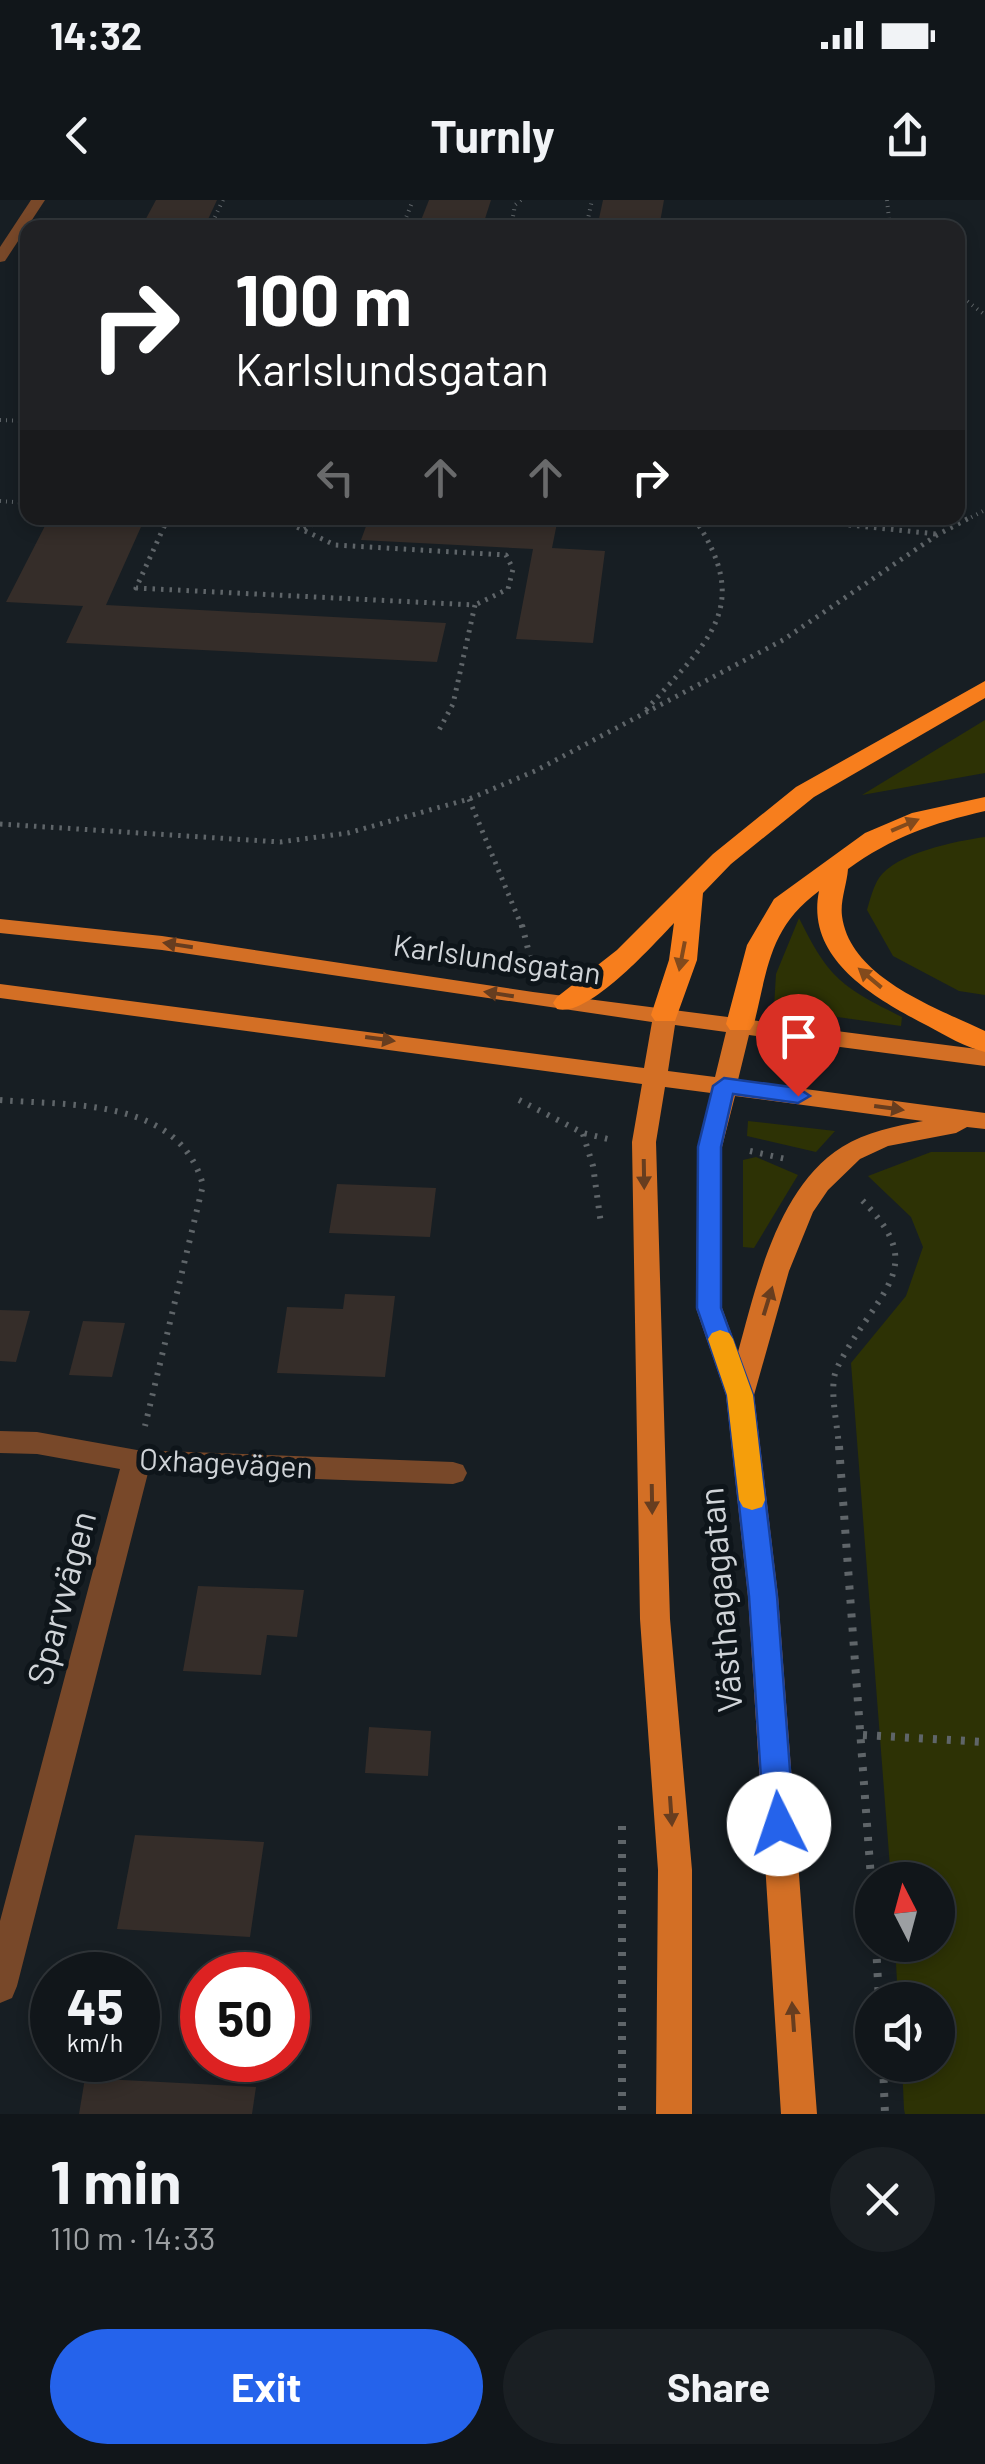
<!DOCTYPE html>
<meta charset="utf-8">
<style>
:root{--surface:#11161a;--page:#1a1f23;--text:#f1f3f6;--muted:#9c9fa2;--line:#303539;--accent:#2563eb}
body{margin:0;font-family:Barlow,sans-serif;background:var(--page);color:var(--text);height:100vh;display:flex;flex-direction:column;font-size:38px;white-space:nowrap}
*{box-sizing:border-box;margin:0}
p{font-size:32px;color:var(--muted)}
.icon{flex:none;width:55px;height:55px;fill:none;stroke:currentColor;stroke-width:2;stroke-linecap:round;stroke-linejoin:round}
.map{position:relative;height:1914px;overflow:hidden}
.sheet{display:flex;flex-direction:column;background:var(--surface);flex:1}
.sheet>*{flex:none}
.hud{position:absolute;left:20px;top:20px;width:945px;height:305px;border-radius:20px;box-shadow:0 5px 15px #0003,0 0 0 2px var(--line);background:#202124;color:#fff;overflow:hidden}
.needle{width:65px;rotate:354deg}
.tools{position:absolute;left:855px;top:1662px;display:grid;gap:20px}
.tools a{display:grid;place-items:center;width:100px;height:100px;border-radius:50%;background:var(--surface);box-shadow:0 5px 15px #0003,0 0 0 2px var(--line);font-size:50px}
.speed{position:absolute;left:30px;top:1752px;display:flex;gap:20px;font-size:50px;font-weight:700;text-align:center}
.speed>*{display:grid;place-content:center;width:130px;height:130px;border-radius:50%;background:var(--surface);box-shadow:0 5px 15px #0003,0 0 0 2px var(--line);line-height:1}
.speed small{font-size:25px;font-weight:400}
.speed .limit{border:15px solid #d22;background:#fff;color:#111}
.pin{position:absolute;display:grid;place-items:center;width:85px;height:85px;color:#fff;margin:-102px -42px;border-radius:50% 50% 50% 0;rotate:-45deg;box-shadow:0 0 10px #0007}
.pin .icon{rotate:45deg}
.me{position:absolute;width:110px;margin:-55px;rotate:356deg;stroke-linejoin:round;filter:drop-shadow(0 0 8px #0008)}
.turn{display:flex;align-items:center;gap:35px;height:210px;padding:0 50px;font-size:45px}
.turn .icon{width:130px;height:130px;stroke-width:2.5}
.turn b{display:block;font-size:70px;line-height:85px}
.lanes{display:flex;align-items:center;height:95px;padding:0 50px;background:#0003;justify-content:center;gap:50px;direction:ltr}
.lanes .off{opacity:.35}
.round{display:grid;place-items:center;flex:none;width:105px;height:105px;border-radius:52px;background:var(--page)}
.summary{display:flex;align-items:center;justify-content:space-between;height:170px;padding:0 50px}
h1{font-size:60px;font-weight:700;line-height:75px}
.button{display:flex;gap:20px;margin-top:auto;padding:20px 50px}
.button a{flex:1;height:115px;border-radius:60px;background:var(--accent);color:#fff;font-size:40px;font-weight:700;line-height:115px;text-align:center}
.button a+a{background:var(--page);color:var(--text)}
.status{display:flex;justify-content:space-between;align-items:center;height:70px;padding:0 50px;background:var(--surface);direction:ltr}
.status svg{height:28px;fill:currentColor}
header{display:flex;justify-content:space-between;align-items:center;height:130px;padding:0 50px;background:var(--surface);font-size:45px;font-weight:700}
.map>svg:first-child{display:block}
.green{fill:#2d3205}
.building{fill:#352d29}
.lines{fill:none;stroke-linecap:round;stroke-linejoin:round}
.path-far3{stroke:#5f6569;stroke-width:4;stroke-dasharray:1 5;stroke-linecap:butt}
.path-far2{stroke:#5f6569;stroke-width:5;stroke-dasharray:2.5 6;stroke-linecap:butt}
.path-far1{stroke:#5f6569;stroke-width:6;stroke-dasharray:2.5 8;stroke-linecap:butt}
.path{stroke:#5f6569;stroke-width:8;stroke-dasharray:4 10;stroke-linecap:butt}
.minor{fill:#784829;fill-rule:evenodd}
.major{fill:#d36f25;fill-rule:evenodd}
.highway{fill:#f77e1d;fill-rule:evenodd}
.oneway{fill:#824a1c}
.oneway2{fill:#673d1f}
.route{fill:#2563eb;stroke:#184099;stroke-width:2.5}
.slow{fill:#f59e0b}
.labels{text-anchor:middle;stroke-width:10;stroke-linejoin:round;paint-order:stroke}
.street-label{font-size:30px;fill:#d0d4d8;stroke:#0e151a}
.near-street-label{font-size:35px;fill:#d0d4d8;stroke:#0e151a}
</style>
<div class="status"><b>14:32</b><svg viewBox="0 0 49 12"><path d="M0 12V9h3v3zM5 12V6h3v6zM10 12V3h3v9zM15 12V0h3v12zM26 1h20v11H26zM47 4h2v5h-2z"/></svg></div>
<header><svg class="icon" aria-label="back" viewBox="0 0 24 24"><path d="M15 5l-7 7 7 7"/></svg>Turnly<svg class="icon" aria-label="share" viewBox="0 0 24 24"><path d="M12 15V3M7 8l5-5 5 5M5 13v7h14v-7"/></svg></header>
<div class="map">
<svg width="985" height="1914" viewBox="0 0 985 1914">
<rect width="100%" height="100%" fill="#171e23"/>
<g class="green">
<polygon points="985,520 985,573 862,595"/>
<path d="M985 637V795L959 791 893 756 867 710C870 700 873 687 879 678 896 653 956 641 985 637Z"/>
<path d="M799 718C829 779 842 787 902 817L901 826 774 808 776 774Z"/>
<polygon points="748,921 835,931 816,952 747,936"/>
<polygon points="931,952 985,952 985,1914 905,1914 904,1909 902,1865 938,1865 938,1800 898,1800 895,1745 938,1745 938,1680 891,1680 851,1163 906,1096 923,1047 911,1017 868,976"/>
<polygon points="756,957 798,975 754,1048 743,1047 743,960"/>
</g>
<g class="building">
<polygon points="156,0 217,0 204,28 141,28"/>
<polygon points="429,0 491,0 482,28 418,28"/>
<polygon points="603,0 664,0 659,28 597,28"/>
<polygon points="49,318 145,318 106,405 446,423 437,462 66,443 83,406 6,402"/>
<polygon points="369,318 558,318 552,348 605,351 593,443 516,439 533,349 361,340"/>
<polygon points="337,984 436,988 430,1037 329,1033"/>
<polygon points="345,1094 395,1096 385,1177 277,1173 287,1107 343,1109"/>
<polygon points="0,1110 30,1111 16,1162 0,1161"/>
<polygon points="83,1121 125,1123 112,1177 69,1175"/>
<polygon points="198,1386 304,1390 297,1437 267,1435 261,1475 183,1471"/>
<polygon points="369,1527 431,1531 428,1576 365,1573"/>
<polygon points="135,1635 264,1642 250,1737 117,1729"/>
<polygon points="85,1878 256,1887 252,1914 79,1914"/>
</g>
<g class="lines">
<g class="path-far3">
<polyline points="223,0 212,23 307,28"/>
<polyline points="887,0 890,28"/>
<polyline points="402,28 413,0"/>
<polyline points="511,28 515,5 521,0"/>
<polyline points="586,28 592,0"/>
<polyline points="958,94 985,115"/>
<polyline points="0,220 28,221"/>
<polyline points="0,301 28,303"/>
<polyline points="188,318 235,320"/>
<polyline points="781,318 800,320"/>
<polyline points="321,320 325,318"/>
<polyline points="966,320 985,310"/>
</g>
<g class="path-far2">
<polyline points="168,318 136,388 475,405 453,504 439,530"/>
<polyline points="188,318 286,322 335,345 506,355 513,369 508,389 475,405"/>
<polyline points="781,318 936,334"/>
<polyline points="304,329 325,318"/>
<path d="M646 510C707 441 755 408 694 318"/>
<polyline points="469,599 522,727"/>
<polyline points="0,624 280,642 348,633 469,599 535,571 783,440 937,335 971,317"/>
</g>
<g class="path-far1">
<polyline points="522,725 532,765"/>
<path d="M0 900C73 906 179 898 203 985L145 1226"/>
<polyline points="519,900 583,933 608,939"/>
<polyline points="583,934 593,966 601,1024"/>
<polyline points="750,951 786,959"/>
<path d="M839 1249C838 1227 831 1200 834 1178 836 1167 845 1153 851 1143 891 1080 923 1060 859 997"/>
</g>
<g class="path">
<polyline points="839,1246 872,1692"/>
<polyline points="863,1535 985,1542"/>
<polyline points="622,1626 622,1914"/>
<polyline points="876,1745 879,1800"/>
<polyline points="883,1865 885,1914"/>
</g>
<g class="minor">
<polygon points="31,0 45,0 5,61 0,62 0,47"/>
<polygon points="0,1231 37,1232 137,1250 453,1262 463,1265 467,1273 463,1281 453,1284 148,1273 17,1786 12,1798 0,1803 0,1721 120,1269 37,1254 0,1253"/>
</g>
<path class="major" d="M0 719 162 736 533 792 985 850V866L749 835 738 880 985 913V929L967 927 956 933 888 946 860 959 828 990 813 1012 789 1071 754 1195 778 1396 817 1914H781L748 1396 726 1195 696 1108 698 947 711 893 665 887 656 942 670 1419 692 1670V1914H656L658 1670 640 1419 632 942 642 884 0 798V784L644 868 652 822 162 750 0 733ZM675 825 726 832 715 877 668 871ZM735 896 923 921C896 926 866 932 842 947 777 988 757 1084 738 1152L722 1108V947Z"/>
<g class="highway">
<path d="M985 481V498L814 597 731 664 703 693 697 760 675 821H655L651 815 669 760 674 723C652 746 588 818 557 809L553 803 557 797 617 750 713 654 796 587Z"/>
<path d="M985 597V611C933 623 892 637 848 669 847 684 840 701 842 716 850 778 937 808 985 831V852C965 847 946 836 928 826 876 799 805 760 819 691 769 728 768 768 754 824L750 830H730L726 824 747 745 774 699 865 633 912 613Z"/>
</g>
</g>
<defs><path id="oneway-solid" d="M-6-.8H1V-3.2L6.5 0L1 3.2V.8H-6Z" transform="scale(2.5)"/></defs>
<g class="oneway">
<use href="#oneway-solid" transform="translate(905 625) rotate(-23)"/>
<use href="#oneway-solid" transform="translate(682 756) rotate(101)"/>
<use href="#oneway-solid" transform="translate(870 778) rotate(-140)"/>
</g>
<g class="oneway2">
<use href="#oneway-solid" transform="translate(178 745) rotate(-171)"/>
<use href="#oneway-solid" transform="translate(499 794) rotate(-171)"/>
<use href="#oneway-solid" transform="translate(380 839) rotate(8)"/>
<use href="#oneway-solid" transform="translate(889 908) rotate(8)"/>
<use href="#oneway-solid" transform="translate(644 974) rotate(89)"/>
<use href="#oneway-solid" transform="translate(768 1101) rotate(-73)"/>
<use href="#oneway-solid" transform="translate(652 1299) rotate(89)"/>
<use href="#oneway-solid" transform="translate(671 1611) rotate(86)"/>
<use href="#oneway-solid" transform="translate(793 1817) rotate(-94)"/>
</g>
<polygon class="route" points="724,878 798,888 810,896 798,903 733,894 721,947 721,1108 753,1195 777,1396 794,1624 790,1633 779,1637 769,1633 764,1624 749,1396 727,1195 697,1108 698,947 713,886"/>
<polygon class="slow" points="720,1130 729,1133 733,1139 753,1195 765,1300 762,1307 752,1310 743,1307 739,1300 727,1195 708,1139 712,1133"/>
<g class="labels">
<g class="street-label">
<text transform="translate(497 760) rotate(8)" y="10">Karlslundsgatan</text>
<text transform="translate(226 1264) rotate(3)" y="10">Oxhagevägen</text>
</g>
<g class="near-street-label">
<text transform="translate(62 1398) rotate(-75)" y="12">Sparvvägen</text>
<text transform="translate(721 1400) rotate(-95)" y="12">Västhagagatan</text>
</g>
</g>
</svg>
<div class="tools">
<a><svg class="needle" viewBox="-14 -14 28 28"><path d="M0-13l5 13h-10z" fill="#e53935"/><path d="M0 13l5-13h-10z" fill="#9c9fa2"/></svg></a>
<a><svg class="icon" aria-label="sound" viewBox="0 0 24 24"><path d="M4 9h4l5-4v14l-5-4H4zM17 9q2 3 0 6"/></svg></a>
</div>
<div class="speed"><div>45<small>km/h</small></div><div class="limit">50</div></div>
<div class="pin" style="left:798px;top:896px;background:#d93025"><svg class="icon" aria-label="arrive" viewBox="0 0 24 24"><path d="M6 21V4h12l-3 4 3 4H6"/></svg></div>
<svg class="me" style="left:779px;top:1624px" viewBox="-20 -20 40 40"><circle r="19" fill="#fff"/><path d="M0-13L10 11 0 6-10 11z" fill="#2563eb"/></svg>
<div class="hud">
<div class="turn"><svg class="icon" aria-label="right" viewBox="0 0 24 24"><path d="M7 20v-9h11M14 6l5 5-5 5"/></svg><div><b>100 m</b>Karlslundsgatan</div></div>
<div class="lanes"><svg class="icon off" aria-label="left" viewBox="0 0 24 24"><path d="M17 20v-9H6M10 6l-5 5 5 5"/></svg><svg class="icon off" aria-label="ahead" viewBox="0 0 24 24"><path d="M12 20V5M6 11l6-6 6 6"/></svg><svg class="icon off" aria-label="ahead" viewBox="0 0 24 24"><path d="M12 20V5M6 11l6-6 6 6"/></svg><svg class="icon" aria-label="right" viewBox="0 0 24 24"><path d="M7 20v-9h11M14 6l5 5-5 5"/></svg></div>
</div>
</div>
<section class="sheet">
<div class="summary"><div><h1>1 min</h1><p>110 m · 14:33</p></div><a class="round"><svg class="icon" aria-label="close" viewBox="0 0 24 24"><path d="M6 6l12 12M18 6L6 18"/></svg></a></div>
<div class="button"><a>Exit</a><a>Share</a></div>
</section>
